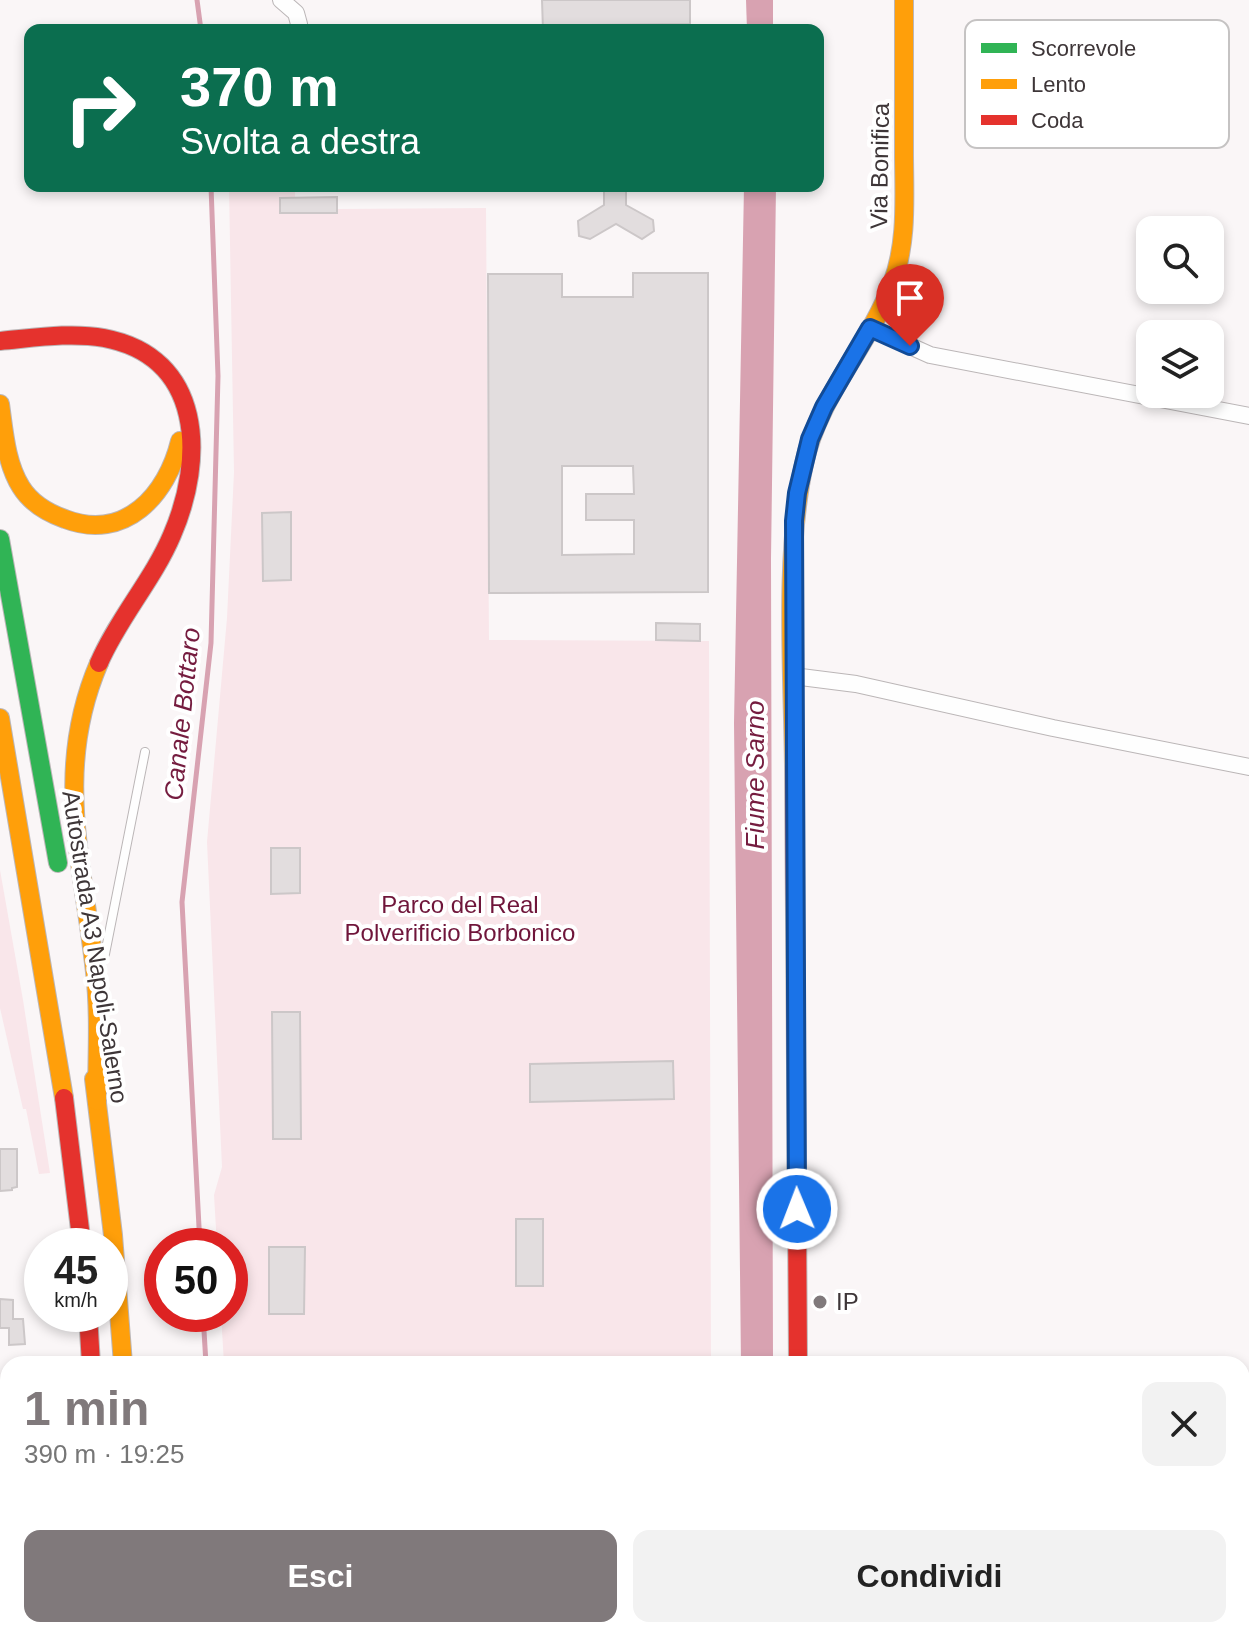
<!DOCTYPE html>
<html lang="it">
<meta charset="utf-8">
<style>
:root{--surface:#fff;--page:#f2f2f2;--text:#222;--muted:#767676;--accent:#80797b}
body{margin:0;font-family:Helvetica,sans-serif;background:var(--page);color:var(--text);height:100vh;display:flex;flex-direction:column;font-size:30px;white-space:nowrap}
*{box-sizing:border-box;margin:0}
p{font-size:26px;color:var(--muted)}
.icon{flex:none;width:44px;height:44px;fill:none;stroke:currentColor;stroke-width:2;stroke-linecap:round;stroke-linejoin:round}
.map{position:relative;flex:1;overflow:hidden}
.drawer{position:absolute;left:0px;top:1356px;width:1250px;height:282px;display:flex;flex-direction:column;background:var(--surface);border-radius:24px 24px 0 0;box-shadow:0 4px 12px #0003}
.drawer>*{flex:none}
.top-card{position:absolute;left:24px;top:24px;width:800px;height:168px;border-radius:16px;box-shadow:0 4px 12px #0003;background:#0b6e4f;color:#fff;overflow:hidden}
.controls{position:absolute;left:1136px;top:216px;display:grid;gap:16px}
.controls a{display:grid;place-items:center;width:88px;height:88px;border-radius:16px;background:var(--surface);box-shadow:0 4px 12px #0003;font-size:40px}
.speed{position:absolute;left:24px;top:1228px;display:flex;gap:16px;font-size:40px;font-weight:700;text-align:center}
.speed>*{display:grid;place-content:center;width:104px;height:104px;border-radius:50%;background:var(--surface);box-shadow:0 4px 12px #0003;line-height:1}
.speed small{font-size:20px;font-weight:400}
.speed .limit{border:12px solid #d22;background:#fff;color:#111}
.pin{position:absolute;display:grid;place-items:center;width:68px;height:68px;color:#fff;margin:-82px -34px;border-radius:50% 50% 50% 0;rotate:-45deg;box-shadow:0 0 8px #0007}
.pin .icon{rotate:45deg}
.me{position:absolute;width:88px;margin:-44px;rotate:359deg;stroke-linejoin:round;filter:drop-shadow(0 0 6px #0008)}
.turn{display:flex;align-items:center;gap:28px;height:168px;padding:0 24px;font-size:36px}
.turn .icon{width:104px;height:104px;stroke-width:2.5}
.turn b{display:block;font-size:56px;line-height:68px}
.round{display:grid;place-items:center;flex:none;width:84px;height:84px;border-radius:16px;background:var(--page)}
.headline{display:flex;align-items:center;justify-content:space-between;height:136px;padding:0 24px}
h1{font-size:48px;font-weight:700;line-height:60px;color:var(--accent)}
.button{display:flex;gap:16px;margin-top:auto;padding:16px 24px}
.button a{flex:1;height:92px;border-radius:16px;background:var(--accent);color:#fff;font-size:32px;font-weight:700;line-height:92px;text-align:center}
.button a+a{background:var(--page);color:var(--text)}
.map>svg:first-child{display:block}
.green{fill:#f9e6ea}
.water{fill:#d8a2b1}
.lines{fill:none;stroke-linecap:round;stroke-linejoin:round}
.stream{stroke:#d8a2b1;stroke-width:5}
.building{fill:#e2ddde;stroke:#ccc7c8;stroke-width:2;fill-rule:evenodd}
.lane-casing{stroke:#bbb6b7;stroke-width:10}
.street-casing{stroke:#bbb6b7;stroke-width:18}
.fast-casing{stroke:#bbb6b7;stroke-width:20}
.slow-casing{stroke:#bbb6b7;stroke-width:20}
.jam-casing{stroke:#bbb6b7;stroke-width:20}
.lane{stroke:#fefefe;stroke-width:8}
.street{stroke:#fefefe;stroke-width:16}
.fast{stroke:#30b455;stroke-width:18}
.slow{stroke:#ff9f0a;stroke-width:18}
.jam{stroke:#e5322d;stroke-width:18}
.route-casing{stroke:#114b97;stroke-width:20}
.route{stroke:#1a73e8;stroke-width:14}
.poi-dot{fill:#80797b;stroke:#fff;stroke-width:3}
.labels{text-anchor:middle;stroke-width:8;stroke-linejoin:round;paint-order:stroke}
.street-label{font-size:24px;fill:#3e3638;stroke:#fff}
.park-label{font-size:24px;fill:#6f153a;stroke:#fff}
.poi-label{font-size:24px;fill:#3e3638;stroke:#fff;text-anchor:start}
.water-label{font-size:26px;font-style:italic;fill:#751c3f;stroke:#fff}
.key{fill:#fff;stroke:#c5c3c3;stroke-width:2}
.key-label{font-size:22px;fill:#3e3638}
</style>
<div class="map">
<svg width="1249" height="1637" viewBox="0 0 1249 1637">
<rect width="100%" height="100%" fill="#faf6f7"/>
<g class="green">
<polygon points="229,186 281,186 295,192 295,198 280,198 281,213 336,213 337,209 486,208 489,640 709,641 711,1364 224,1364 221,1314 230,1314 230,1246 217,1246 214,1195 222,1167 207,842 227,618 234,472"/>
<polygon points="0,870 23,1000 50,1173 39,1174 26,1109 23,1109 0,1008"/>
<polygon points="240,1630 712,1630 712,1637 241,1637"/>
</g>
<g class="water">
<polygon points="746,0 773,0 773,30 747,30"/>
<polygon points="744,186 776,186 771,559 773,1364 741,1364 734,723"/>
</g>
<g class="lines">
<g class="stream">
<polyline points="197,0 201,30"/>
<polyline points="200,1246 182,902 211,643 218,376 211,186"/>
<polyline points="203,1314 206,1364"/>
<polyline points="222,1630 222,1637"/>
</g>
</g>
<g class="building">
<polygon points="542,0 690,0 690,24 588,25 588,30 543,30"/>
<polygon points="604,186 626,186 626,205 653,220 654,231 642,239 616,224 590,239 579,236 578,221 604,205"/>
<polygon points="337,197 337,213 280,213 280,198"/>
<path d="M633 273H708V592L489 593 488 274H562V297H633ZM562 466H633L634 494H586V520H634V554L562 555Z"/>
<polygon points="291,512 291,580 263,581 262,513"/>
<polygon points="656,623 700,624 700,641 656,640"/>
<polygon points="271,848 300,848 300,893 271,894"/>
<polygon points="272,1012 300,1012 301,1139 273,1139"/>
<polygon points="673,1061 674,1099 530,1102 530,1064"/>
<polygon points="0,1149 17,1149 17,1187 12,1188 12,1190 0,1191"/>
<rect x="516" y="1219" width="27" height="67"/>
<polygon points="269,1247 305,1247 304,1314 269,1314"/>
<polygon points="0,1299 13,1300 13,1319 23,1319 25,1344 9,1345 9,1328 0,1328"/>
</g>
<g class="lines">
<defs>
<polyline id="lane" points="105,954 145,752"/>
<g id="street">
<polyline points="281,0 296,13 299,24"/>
<polyline points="870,328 930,355 1249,416"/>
<polyline points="793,676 856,684 1053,728 1249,767"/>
<polyline points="1242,1431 1249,1431"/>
<polyline points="1183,1630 1183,1637"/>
</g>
<g id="fast">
<polyline points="0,539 58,863"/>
<polyline points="95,1630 95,1637"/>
</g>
<g id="slow">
<path d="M0 404C4 432 6 463 21 487 31 503 48 513 65 519 125 542 167 495 180 441"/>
<polyline points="0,718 64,1098"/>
<path d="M794 767C793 671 784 557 804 464 818 397 868 347 892 284 908 241 904 197 904 152 904 101 904 51 904 0"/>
<polyline points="94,1079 113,1235 123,1364"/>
<path d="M97 1101C97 1058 100 1015 95 972 83 862 53 770 99 663"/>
<polyline points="0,1557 8,1561"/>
</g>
<g id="jam">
<path d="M0 341C34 338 70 332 104 338 204 357 205 459 172 535 153 580 119 617 99 663"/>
<polyline points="794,767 798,1364"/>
<polyline points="64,1098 82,1246"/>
<polyline points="88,1314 91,1364"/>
<polyline points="129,1630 129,1637"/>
<polyline points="800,1630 800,1637"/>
</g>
</defs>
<use href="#lane" class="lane-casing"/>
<use href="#street" class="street-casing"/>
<use href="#fast" class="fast-casing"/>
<use href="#slow" class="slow-casing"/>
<use href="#jam" class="jam-casing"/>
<use href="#lane" class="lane"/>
<use href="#street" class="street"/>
<use href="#fast" class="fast"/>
<use href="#slow" class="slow"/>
<use href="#jam" class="jam"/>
</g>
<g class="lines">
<defs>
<polyline id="route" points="797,1209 794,521 797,493 810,439 824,407 870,328 910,346"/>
</defs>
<use href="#route" class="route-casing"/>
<use href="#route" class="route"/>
</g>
<circle class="poi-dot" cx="820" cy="1302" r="8"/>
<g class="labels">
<g class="street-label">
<text transform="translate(880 166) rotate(-89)" y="8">Via Bonifica</text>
<text transform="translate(95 947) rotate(81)" y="8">Autostrada A3 Napoli-Salerno</text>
</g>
<g class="park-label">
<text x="460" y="913">Parco del Real<tspan x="460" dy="28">Polverificio Borbonico</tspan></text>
</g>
<g class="poi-label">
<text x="836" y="1310">IP</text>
</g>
<g class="water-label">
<text transform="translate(182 714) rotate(-84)" y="9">Canale Bottaro</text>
<text transform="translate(755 775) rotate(-90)" y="9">Fiume Sarno</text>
</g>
</g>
<rect x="965" y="20" width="264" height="128" rx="12" class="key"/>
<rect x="981" y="43" width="36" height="10" fill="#30b455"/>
<rect x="981" y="79" width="36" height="10" fill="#ff9f0a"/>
<rect x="981" y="115" width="36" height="10" fill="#e5322d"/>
<g class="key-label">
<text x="1031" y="56">Scorrevole</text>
<text x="1031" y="92">Lento</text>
<text x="1031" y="128">Coda</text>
</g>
</svg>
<div class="controls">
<a><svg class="icon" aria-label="search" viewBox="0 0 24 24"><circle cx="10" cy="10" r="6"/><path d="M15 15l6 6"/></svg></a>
<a><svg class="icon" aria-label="layers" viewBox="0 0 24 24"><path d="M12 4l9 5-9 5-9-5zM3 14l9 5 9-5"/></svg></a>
</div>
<div class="speed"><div>45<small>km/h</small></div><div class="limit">50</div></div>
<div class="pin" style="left:910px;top:346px;background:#d93025"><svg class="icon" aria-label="arrive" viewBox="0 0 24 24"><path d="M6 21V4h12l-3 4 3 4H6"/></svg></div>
<svg class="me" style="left:797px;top:1209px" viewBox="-20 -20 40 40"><circle r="17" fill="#1a73e8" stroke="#fff" stroke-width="3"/><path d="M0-11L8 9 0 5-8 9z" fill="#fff"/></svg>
<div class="top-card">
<div class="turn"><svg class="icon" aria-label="right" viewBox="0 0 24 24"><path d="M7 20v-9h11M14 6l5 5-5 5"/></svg><div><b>370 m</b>Svolta a destra</div></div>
</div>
<section class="drawer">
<div class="headline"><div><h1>1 min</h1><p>390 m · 19:25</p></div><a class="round"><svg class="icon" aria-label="close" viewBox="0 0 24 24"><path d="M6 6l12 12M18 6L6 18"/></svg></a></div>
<div class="button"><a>Esci</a><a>Condividi</a></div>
</section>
</div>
